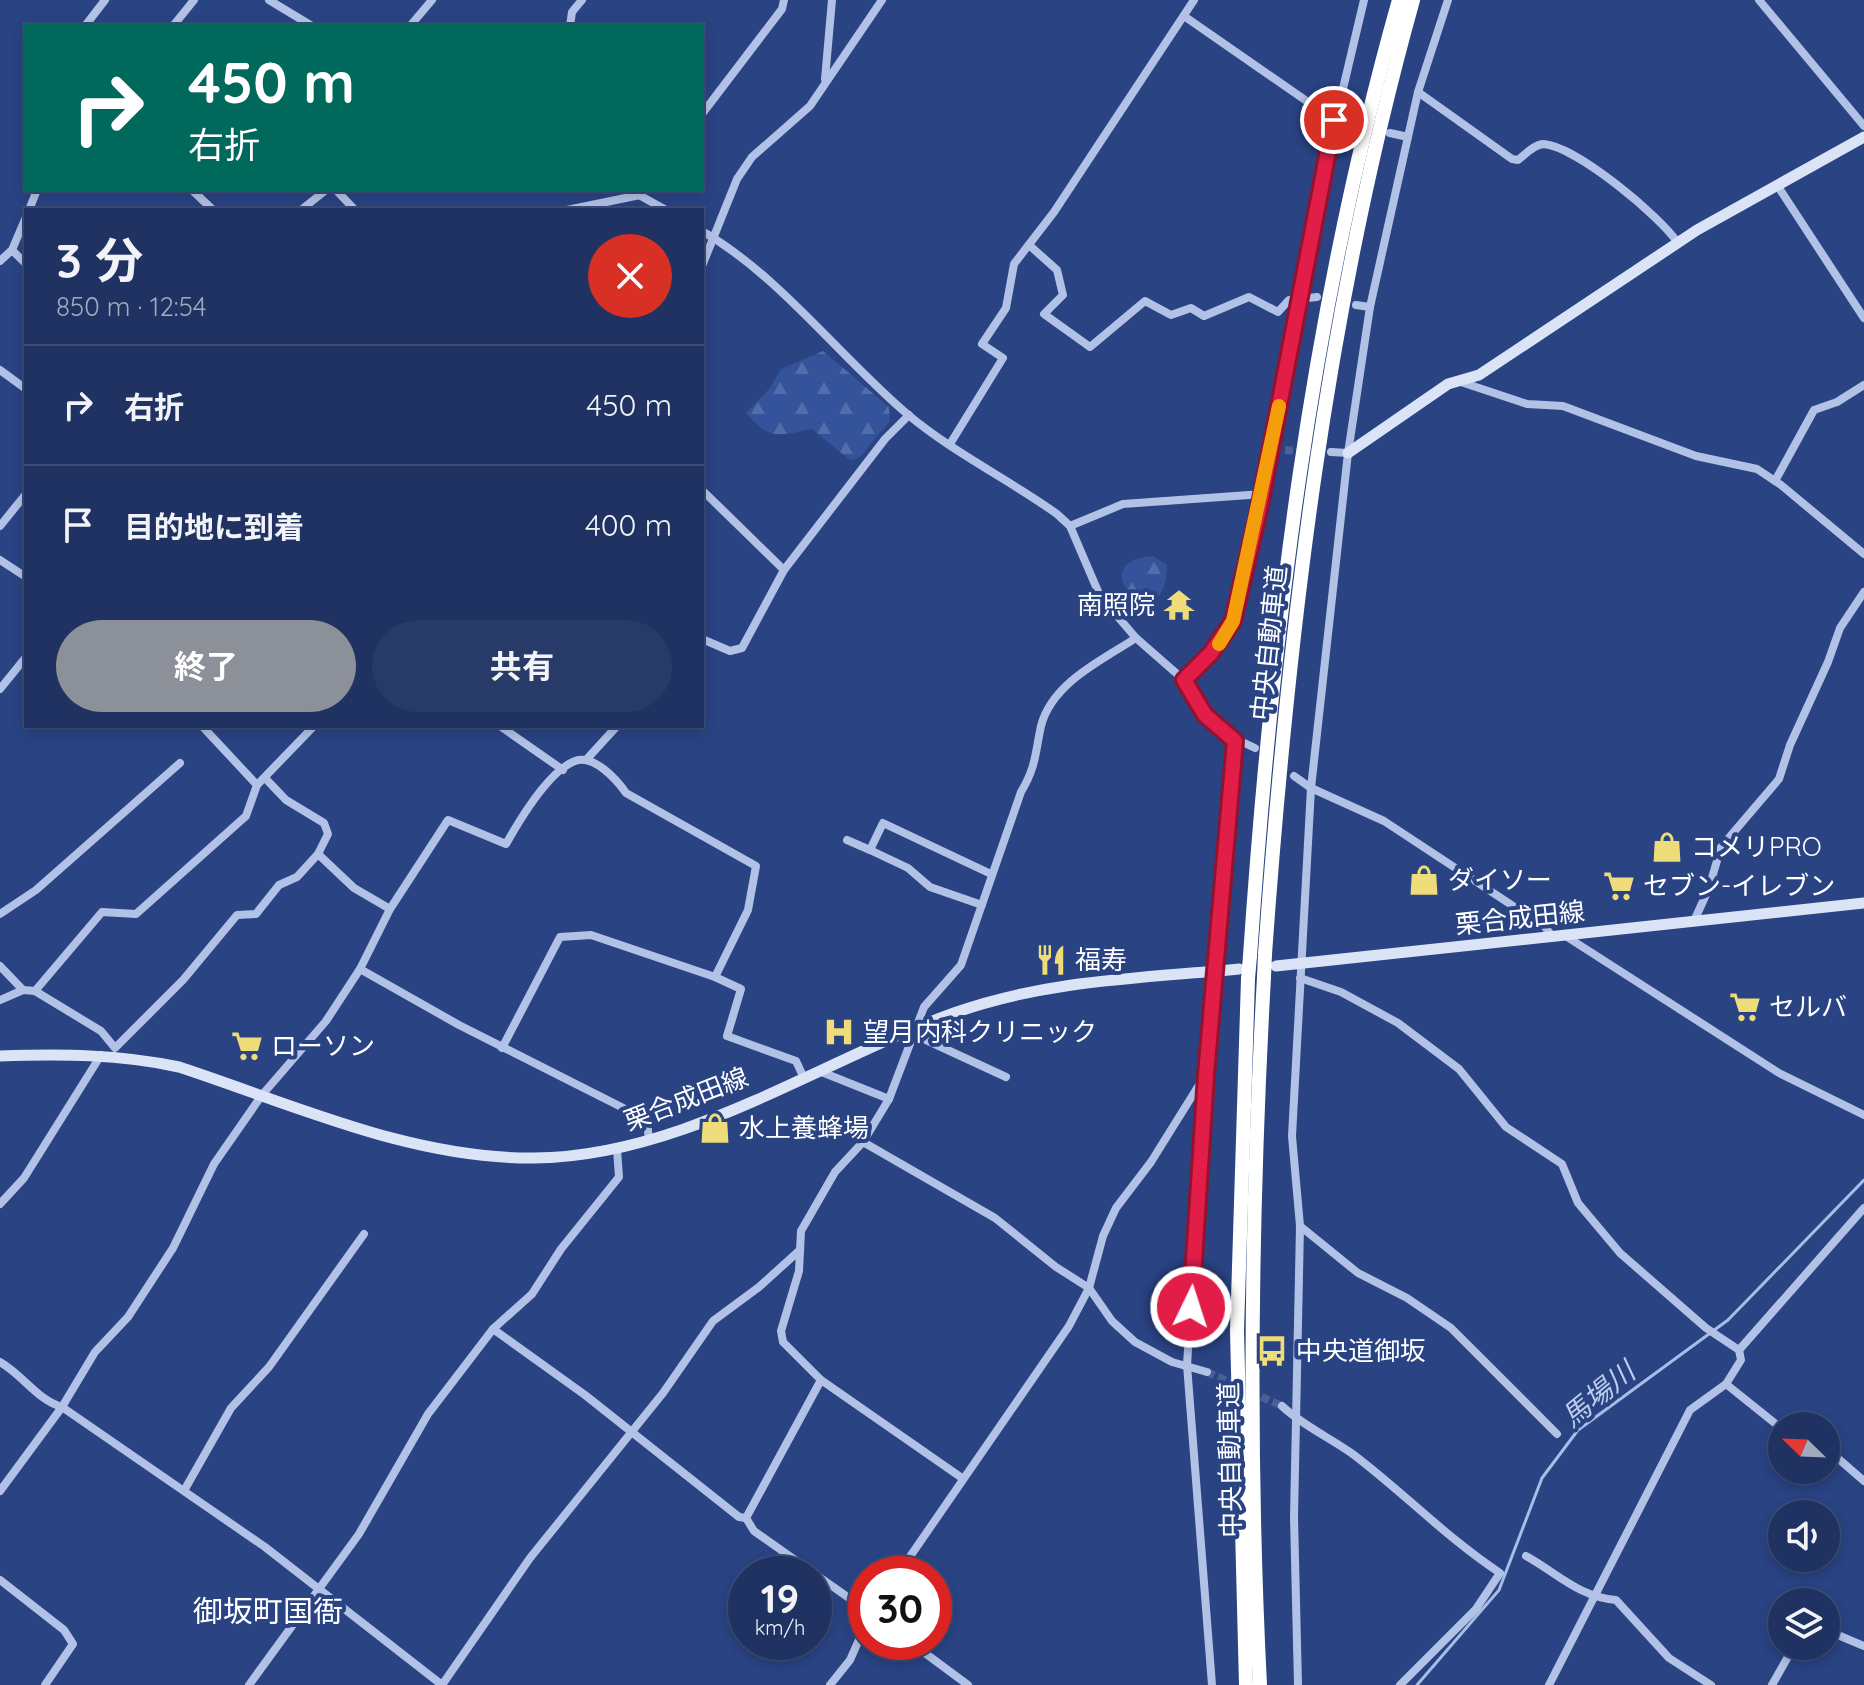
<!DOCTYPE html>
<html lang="ja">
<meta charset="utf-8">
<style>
:root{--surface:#1f3262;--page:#273a68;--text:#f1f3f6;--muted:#a1aabe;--line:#3c4d77;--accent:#8c9099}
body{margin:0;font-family:Quicksand,"Noto Sans JP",sans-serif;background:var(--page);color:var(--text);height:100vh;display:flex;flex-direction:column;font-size:30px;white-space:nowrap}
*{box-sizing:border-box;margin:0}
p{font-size:26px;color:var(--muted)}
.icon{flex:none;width:44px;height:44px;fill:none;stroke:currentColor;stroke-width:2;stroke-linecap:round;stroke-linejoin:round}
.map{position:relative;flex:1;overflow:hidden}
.panel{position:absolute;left:24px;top:208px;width:680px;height:520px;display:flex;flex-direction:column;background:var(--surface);border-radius:0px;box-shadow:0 4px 12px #0003,0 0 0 2px var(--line)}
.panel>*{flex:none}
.hud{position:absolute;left:24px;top:24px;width:680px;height:168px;border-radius:0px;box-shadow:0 4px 12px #0003,0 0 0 2px var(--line);background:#00695c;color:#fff;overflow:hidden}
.needle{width:52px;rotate:293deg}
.tools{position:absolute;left:1768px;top:1412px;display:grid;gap:16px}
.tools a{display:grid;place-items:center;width:72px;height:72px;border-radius:50%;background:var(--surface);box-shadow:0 4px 12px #0003,0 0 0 2px var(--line);font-size:40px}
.speed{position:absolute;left:728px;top:1556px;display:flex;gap:16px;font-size:40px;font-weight:700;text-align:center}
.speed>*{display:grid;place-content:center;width:104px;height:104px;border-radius:50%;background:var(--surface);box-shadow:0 4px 12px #0003,0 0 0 2px var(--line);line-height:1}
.speed small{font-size:20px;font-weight:400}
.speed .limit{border:12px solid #d22;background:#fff;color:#111}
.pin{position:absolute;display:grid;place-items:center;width:68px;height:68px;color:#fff;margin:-34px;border:4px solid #fff;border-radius:50%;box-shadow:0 2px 8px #0007}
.me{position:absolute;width:88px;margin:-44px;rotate:4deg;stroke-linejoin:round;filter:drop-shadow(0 0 6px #0008)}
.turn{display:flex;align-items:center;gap:28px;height:168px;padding:0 32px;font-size:36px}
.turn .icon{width:104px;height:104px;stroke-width:2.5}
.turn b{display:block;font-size:56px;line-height:68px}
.round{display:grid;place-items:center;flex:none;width:84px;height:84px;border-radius:42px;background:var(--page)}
.summary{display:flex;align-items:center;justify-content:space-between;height:136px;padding:0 32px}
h1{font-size:48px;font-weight:700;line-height:60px}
.action{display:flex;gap:16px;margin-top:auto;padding:16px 32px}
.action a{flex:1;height:92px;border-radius:48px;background:var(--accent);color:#fff;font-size:32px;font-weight:700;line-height:92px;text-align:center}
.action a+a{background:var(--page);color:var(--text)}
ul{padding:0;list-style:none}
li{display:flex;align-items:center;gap:24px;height:120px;padding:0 32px;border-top:2px solid var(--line)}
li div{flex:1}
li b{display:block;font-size:30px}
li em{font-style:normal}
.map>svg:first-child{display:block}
.forest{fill:url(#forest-firs)}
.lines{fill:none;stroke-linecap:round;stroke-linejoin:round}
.stream{stroke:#a7bce7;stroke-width:3}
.street-tunnel{stroke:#495f96;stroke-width:8;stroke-dasharray:8 4;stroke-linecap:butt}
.street{stroke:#b2c2e6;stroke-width:8}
.secondary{stroke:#dbe3f6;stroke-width:11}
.highway{stroke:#fff;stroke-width:14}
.highway-bridge{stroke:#fff;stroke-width:14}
.route-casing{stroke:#92132f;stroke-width:20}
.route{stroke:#e11d48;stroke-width:14}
.slow{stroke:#f59e0b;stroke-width:14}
.labels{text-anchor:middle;stroke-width:8;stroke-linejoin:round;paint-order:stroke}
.poi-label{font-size:26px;fill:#fff;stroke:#294383;text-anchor:start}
.street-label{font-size:26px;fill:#fff;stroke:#294383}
.water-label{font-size:28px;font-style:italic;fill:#becdee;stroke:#294383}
.quarter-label{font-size:30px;fill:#fff;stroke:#294383}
</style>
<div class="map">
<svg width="1864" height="1685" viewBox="0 0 1864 1685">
<defs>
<pattern id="forest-firs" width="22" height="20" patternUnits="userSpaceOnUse" patternTransform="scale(2)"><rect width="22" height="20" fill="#34539a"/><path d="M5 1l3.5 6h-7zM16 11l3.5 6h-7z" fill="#526da9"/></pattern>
</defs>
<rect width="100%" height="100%" fill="#294383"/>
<g class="forest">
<path d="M823 351 889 407 890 421 860 457 850 460 812 429C778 436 770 441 746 413L770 388 781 369Z"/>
<path d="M1153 556 1167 565C1166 649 1076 561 1153 556Z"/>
</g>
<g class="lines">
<polyline class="stream" points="1417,1685 1499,1590 1542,1478 1578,1430 1728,1320 1864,1180"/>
<g class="street-tunnel">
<polyline points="1285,450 1322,452"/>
<polyline points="1207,1372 1282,1406"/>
</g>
<g class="street">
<polyline points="269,0 312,26"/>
<polyline points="1759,0 1864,126"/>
<polyline points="1184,16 1334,120 1351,122"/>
<polyline points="85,26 105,0"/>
<polyline points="173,26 194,0"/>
<polyline points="410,26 432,0"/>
<polyline points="570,26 572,12 582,0"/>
<polyline points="825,79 832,0"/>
<path d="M1418 92 1512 159 1518 160C1525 155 1534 144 1544 144 1577 147 1660 216 1678 243"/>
<polyline points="702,114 782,9 784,0"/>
<polyline points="1390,133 1408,137"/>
<polyline points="1777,185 1864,318"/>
<polyline points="192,190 213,210"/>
<polyline points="336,190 355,210"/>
<polyline points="630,190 666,210"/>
<polyline points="29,210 37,190"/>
<polyline points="301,210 326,190"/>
<polyline points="567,210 640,195 644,190"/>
<path d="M702 231C781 277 837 354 906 413 952 452 1008 479 1057 514L1070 526 1100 596 1136 638 1184 680 1221 732 1255 748"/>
<polyline points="1029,245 1057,270 1063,295 1044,314 1090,347 1145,301 1171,315 1191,308 1204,316 1249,297 1278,312 1289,300 1317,297"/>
<polyline points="12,250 26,264"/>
<polyline points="0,261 12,250 26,217"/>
<polyline points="702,266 737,179 752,157 810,106 882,0"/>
<polyline points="1356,305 1370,307"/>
<polyline points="0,370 26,389"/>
<polyline points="1461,382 1527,404 1563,406 1696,456 1757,469 1781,485 1864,554"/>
<polyline points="950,444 1003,358 982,344 1006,308 1014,264 1054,212 1194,0"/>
<polyline points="1331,452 1348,453"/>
<polyline points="1775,481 1814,410 1837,402 1864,385"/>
<polyline points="702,490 784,570"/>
<polyline points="0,526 26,494"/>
<polyline points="1070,526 1123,504 1263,494"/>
<polyline points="0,560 26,577"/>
<polyline points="702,639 730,651 742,648 784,570 885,439 909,415"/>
<polyline points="1184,680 1211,653 1233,621 1271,450 1314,211 1364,0"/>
<polyline points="0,689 26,657"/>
<polyline points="202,726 257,785"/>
<polyline points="500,726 563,770"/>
<polyline points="586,760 617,726"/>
<polyline points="1294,776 1311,788 1384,821 1545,927 1552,936"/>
<polyline points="265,778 286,800 324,823 328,834 318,854 354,888 390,909"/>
<polyline points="847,840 870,850"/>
<polyline points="982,905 930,887 908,868 870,850 883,823 991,874"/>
<polyline points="0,914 36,890 180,763"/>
<polyline points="1694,921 1709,888 1721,847 1779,779 1790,745 1828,662 1840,628 1864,592"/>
<polyline points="1564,935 1779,1073 1864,1115"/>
<polyline points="0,966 23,990"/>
<polyline points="360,969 459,1025 647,1120 649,1141"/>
<polyline points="715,977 741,989 727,1036 796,1061 803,1076"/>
<polyline points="1300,978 1341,992 1398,1023 1459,1069 1506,1127 1562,1164 1578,1203 1620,1253 1706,1328 1739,1350 1741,1360 1726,1384 1690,1410 1549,1685"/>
<polyline points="35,991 101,1031 115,1048 183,980 237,915 256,914 279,885 297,877 318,854"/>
<polyline points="0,1000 23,990 35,991 102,912 136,914 246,816 257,785 314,726"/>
<polyline points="913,1034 1006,1077"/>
<path d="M889 1099 924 1007 961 965 1021 792C1036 767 1035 754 1041 726 1052 683 1102 660 1136 638"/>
<polyline points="863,1142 995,1218 1056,1267 1089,1288 1112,1321 1135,1342 1172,1362 1207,1372"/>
<polyline points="0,1204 24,1178 101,1055"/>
<polyline points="1300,1226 1358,1273 1407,1298 1451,1328 1557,1434"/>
<polyline points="493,1329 585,1395 739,1517 746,1518 754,1531 866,1610"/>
<polyline points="1739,1350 1864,1208"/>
<path d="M0 1362C23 1375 37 1400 62 1407L265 1547 442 1685"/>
<polyline points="821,1380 962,1478"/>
<polyline points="1726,1384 1782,1429"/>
<path d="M1282 1406C1303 1426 1331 1438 1354 1455 1404 1493 1447 1538 1500 1573L1476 1609 1400 1685"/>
<polyline points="1826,1448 1864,1481"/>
<polyline points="185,1489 231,1408 269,1367 364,1234"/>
<path d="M0 1491 62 1407 95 1352 128 1317 173 1248 214 1164 262 1095 326 1021 360 969 390 909 448 820 506 844C519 821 548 771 575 761 594 754 617 780 626 793L756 866 748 910 715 977 591 935 560 937 502 1048"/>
<polyline points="746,1518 821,1380 783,1342 781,1331 799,1271 801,1231 835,1172 863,1142 889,1099 819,1071"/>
<path d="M1526 1556C1557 1573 1579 1597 1616 1600L1669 1658 1711 1685"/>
<polyline points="898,1574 1069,1326 1089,1288 1103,1236 1116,1208 1151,1162 1204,1077"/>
<polyline points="0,1580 64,1630 73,1644 45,1685"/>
<polyline points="1826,1630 1864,1646"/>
<polyline points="910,1642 968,1685"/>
<polyline points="249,1685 359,1534 428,1414 493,1329 532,1294 561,1249 619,1177 617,1149"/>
<polyline points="442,1685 530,1558 663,1393 713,1321 759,1287 800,1250"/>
<polyline points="830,1685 850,1660 866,1624"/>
<polyline points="1212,1685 1187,1365 1206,1075 1235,741"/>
<polyline points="1298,1685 1294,1517 1300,1226 1292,1136 1311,788 1348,453 1370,307 1418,92 1448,0"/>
<polyline points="1772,1685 1794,1646"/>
</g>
<g class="secondary">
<polyline points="1348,453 1448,384 1479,375 1697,230 1864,137"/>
<polyline points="1276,966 1864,903"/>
<path d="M0 1056C61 1054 119 1054 179 1067 295 1105 411 1159 534 1158 682 1157 818 1062 954 1013 1046 980 1143 978 1239 969"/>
</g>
<g class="highway">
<path d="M1265 954C1288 633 1326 311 1413 0"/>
<path d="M1250 956C1272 634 1311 311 1399 0"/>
<polyline points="1246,1685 1237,1331 1248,979"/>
<path d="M1260 1685C1248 1449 1251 1213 1264 977"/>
</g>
<g class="highway-bridge">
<polyline points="1264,977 1265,954"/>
<polyline points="1248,979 1250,956"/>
</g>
</g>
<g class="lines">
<defs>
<polyline id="route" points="1191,1307 1206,1075 1235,741 1205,715 1184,680 1211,653 1233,621 1259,510 1334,120"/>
</defs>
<use href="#route" class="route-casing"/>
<use href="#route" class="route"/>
<polyline class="slow" points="1219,644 1233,621 1279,406"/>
</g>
<defs>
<symbol id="temple-bare" viewBox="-9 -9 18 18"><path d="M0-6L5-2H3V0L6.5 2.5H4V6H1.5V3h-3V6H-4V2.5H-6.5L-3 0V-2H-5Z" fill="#eddc79" stroke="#294383" stroke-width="2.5" paint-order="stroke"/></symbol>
<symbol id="shop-bare" viewBox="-9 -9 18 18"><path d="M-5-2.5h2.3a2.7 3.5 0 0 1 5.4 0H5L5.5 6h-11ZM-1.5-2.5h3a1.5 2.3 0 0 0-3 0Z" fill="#eddc79" stroke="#294383" stroke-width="2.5" paint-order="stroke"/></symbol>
<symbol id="supermarket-bare" viewBox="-9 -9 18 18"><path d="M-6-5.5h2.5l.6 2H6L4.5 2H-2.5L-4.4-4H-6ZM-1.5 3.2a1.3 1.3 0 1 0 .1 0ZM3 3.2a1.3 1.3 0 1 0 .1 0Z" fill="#eddc79" stroke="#294383" stroke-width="2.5" paint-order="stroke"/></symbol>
<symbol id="restaurant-bare" viewBox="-9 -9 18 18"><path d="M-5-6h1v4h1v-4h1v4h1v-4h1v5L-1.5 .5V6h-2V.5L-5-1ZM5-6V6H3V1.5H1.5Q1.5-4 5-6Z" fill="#eddc79" stroke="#294383" stroke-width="2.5" paint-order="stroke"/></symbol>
<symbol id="hospital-bare" viewBox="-9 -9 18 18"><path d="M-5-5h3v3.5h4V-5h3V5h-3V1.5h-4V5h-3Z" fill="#eddc79" stroke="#294383" stroke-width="2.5" paint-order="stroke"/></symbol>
<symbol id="bus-bare" viewBox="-9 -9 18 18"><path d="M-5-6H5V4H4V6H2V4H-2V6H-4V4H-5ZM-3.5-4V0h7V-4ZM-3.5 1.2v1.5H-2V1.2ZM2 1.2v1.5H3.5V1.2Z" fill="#eddc79" stroke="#294383" stroke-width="2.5" paint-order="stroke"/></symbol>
</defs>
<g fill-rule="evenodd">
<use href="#temple-bare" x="1157" y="583" width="44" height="44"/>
<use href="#shop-bare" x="1645" y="825" width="44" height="44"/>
<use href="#shop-bare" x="1402" y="858" width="44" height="44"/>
<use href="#supermarket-bare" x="1597" y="864" width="44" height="44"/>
<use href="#restaurant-bare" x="1029" y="938" width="44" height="44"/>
<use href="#supermarket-bare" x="1723" y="985" width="44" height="44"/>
<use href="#hospital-bare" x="817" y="1010" width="44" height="44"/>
<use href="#supermarket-bare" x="225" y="1024" width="44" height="44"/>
<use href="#shop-bare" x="693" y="1106" width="44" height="44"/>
<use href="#bus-bare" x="1250" y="1329" width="44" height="44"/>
</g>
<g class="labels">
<g class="poi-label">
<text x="1155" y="614" text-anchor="end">南照院</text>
<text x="1691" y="856">コメリPRO</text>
<text x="1448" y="889">ダイソー</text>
<text x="1643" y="895">セブン-イレブン</text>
<text x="1075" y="969">福寿</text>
<text x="1769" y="1016">セルバ</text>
<text x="863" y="1041">望月内科クリニック</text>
<text x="271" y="1055">ローソン</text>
<text x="739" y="1137">水上養蜂場</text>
<text x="1296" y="1360">中央道御坂</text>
</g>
<g class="street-label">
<text transform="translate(1269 643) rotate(-84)" y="9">中央自動車道</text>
<text transform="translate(1520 918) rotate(-6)" y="9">栗合成田線</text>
<text transform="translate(686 1099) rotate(-21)" y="9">栗合成田線</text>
<text transform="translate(1230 1460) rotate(-91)" y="9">中央自動車道</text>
</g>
<g class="water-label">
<text transform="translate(1598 1394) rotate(-39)" y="10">馬場川</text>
</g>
<g class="quarter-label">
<text x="268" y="1622">御坂町国衙</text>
</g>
</g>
</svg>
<div class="tools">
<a><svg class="needle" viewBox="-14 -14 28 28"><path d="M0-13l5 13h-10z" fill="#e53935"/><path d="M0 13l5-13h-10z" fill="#a1aabe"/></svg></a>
<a><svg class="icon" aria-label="sound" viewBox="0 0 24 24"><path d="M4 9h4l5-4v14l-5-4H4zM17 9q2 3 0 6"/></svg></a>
<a><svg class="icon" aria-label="layers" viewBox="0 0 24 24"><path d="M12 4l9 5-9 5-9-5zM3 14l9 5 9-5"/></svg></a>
</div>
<div class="speed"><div>19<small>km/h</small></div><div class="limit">30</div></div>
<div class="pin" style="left:1334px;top:120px;background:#d93025"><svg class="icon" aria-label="arrive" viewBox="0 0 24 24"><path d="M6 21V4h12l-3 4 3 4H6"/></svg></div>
<svg class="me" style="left:1191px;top:1307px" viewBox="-20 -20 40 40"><circle r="17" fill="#e11d48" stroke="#fff" stroke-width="3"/><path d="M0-11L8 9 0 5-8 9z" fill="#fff"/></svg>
<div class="hud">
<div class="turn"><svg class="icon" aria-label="right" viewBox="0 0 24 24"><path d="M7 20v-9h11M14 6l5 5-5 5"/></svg><div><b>450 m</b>右折</div></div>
</div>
<section class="panel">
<div class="summary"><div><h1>3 分</h1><p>850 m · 12:54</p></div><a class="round" style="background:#d93025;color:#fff"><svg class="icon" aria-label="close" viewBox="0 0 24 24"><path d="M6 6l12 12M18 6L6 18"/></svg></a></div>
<ul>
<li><svg class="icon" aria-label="right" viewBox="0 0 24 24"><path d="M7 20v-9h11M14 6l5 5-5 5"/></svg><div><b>右折</b></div><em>450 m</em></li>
<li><svg class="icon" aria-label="arrive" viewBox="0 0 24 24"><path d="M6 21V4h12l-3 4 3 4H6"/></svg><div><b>目的地に到着</b></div><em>400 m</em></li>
</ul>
<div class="action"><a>終了</a><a>共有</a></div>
</section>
</div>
